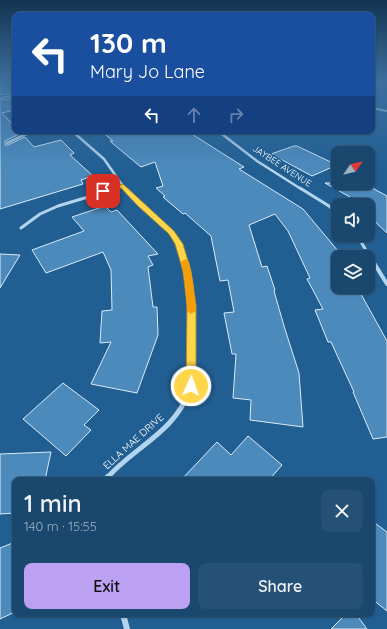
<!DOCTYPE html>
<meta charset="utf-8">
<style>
:root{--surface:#19476e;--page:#265176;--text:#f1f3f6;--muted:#9fb2c2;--line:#375f81;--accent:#bca0f2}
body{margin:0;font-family:Quicksand,sans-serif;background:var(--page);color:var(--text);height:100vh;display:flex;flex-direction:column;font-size:15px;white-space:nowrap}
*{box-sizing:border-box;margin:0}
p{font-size:13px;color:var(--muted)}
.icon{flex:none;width:22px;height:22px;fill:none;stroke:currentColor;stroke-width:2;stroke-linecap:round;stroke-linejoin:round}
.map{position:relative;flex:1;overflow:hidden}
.sheet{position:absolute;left:12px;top:477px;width:363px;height:140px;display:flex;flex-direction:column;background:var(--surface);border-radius:8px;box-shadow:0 1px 3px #0004,0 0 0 1px var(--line)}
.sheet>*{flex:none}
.guide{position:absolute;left:12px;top:12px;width:363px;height:122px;border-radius:8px;box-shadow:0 1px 3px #0004,0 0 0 1px var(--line);background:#1a4fa0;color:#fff;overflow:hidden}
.needle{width:26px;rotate:56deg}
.buttons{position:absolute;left:331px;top:146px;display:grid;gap:8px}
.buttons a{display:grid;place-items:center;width:44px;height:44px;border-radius:8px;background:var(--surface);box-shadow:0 1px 3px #0004,0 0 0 1px var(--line);font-size:20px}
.pin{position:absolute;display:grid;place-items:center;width:34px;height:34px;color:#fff;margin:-17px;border-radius:8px;box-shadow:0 2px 6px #0006}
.me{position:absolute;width:44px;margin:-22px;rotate:2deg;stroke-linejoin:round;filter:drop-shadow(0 0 3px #0008)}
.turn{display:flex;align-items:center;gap:14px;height:84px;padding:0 12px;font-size:18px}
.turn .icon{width:52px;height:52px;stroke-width:2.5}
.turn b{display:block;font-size:28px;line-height:34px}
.lanes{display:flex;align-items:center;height:38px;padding:0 12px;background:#0003;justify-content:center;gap:20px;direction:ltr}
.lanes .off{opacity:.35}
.round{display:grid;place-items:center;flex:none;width:42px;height:42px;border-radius:8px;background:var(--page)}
.overview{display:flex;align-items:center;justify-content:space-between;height:68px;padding:0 12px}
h1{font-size:24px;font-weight:600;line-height:30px}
.button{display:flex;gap:8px;margin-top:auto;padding:8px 12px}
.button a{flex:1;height:46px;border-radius:8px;background:var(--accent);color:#111;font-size:16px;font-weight:600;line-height:46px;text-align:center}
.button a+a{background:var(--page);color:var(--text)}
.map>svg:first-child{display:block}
.building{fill:#4d8abc;stroke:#d9ebfa}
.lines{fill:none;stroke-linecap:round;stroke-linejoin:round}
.service{stroke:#b3d4ee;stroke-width:1.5}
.minor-far5{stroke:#b3d4ee;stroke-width:2}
.minor-far4{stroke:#b3d4ee;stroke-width:2.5}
.minor-far3{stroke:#b3d4ee;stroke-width:3}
.minor-far2{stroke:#b3d4ee;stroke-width:4}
.minor-far1{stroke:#b3d4ee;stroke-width:5}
.minor{stroke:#b3d4ee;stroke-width:6}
.route{fill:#ffd54a;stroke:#a68a30}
.slow{fill:#f59e0b}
.labels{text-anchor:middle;stroke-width:3.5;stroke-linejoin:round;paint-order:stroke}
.far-street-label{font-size:9px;fill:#fff;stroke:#215f93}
.street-label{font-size:10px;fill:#fff;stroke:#215f93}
</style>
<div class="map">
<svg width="387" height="629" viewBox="0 0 387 629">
<rect width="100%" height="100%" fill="#215f93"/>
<g class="building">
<polygon points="1,82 12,93 0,95"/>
<polygon points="15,98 15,110 2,113 15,127 15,131 19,131 21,133 5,141 5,145 8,145 25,137 34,147 61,140 74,153 70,155 93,176 81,180 83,184 0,209 0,100"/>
<polygon points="101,131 187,131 244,167 239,169 303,209 338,251 338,287 357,287 387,341 387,437 373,439 353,392 354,392 331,342 328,342 315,310 323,309 307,279 310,278 288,231 275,214 249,225 262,267 267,266 275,290 274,291 284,326 299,373 303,427 250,420 251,400 233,398 236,354 232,354 224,313 234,312 228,280 220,281 211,236 185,213 183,214 163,197 165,196 156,188 163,186 155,162 141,167 118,148 110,141 113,141"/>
<polygon points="294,146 297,146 337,165 312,176 271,154"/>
<polygon points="325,183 363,183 387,196 387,233 368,215 368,205 358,205 350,197"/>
<polygon points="105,206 111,212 117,210 158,254 148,256 153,265 148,267 153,307 157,307 158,335 137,393 91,384 111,342 100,343 102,311 112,310 111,270 103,252 46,273 32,250 84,231 72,217"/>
<polygon points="0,254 20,255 0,288"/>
<polygon points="63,383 99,410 84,425 91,430 66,456 23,419"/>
<polygon points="248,436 282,465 269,480 181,480 217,442 231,455"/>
<polygon points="51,452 45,480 15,480 15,513 0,514 0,454"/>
<polygon points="372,521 387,532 387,611 372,599"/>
<polygon points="15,542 15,612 0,619 0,548"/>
<polygon points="346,614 356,614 367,629 331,629"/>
</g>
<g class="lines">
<polyline class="service" points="372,113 374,113 375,108"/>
<g class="minor-far5">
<polyline points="0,98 15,95"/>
<polyline points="372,108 387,111"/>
</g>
<g class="minor-far4">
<polyline points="72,131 104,159 125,189"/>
<polyline points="218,131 257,161 301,189"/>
<polyline points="7,143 26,134 39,131"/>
<polyline points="115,189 123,186"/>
</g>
<g class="minor-far3">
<path d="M124 188C136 204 154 213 167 228 176 238 181 251 185 264"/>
<polyline points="300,188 329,206 338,215"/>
<polyline points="21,228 40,214 58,206 118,188"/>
<polyline points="357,235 374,264"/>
</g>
<g class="minor-far2">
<polyline points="185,263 191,302 192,358"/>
<polyline points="374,263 387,284"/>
</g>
<path class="minor-far1" d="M107 478C133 448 176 431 189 391 193 380 192 369 192 357"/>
<g class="minor">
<polyline points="106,480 108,477"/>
<polyline points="123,614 127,629"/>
</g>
</g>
<linearGradient id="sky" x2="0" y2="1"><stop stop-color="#123451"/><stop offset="0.48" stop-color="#3d6f9e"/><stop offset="1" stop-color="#3d6f9e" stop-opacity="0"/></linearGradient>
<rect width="387" height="170" fill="url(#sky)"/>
<polygon class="route" points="123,184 174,231 183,244 191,271 196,305 196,386 195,390 191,391 187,390 186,386 187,305 183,271 175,244 169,234 138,206 121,188 103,193 100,191"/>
<polygon class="slow" points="185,259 189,262 193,282 196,311 191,314 187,311 185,282 181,262"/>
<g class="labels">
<g class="far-street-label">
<text transform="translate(282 166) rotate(33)" y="3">JAYBEE AVENUE</text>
</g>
<g class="street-label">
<text transform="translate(133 441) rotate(-42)" y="4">ELLA MAE DRIVE</text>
</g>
</g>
</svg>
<div class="buttons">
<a><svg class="needle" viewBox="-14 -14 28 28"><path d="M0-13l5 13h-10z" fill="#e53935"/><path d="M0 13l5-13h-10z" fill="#9fb2c2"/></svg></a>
<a><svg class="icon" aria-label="sound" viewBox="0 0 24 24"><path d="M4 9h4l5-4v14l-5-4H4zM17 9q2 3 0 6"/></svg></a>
<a><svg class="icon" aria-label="layers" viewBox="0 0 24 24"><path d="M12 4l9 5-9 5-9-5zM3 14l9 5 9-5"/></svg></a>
</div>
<div class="pin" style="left:103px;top:191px;background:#d93025"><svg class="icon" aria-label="arrive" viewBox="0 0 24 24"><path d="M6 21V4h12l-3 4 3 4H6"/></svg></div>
<svg class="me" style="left:191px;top:386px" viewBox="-20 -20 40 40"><circle r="17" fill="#ffd54a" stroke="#fff" stroke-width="3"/><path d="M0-11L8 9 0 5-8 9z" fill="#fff"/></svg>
<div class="guide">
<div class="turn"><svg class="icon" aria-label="left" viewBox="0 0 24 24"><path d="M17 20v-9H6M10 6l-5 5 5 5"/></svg><div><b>130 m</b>Mary Jo Lane</div></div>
<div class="lanes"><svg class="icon" aria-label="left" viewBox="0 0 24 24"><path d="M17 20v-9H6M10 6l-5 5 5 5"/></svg><svg class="icon off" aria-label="ahead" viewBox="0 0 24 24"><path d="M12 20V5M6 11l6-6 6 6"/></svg><svg class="icon off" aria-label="right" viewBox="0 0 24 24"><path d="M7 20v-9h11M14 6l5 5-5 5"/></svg></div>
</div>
<section class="sheet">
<div class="overview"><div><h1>1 min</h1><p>140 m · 15:55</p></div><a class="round"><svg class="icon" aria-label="close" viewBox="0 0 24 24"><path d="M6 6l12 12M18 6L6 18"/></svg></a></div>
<div class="button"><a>Exit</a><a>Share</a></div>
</section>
</div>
